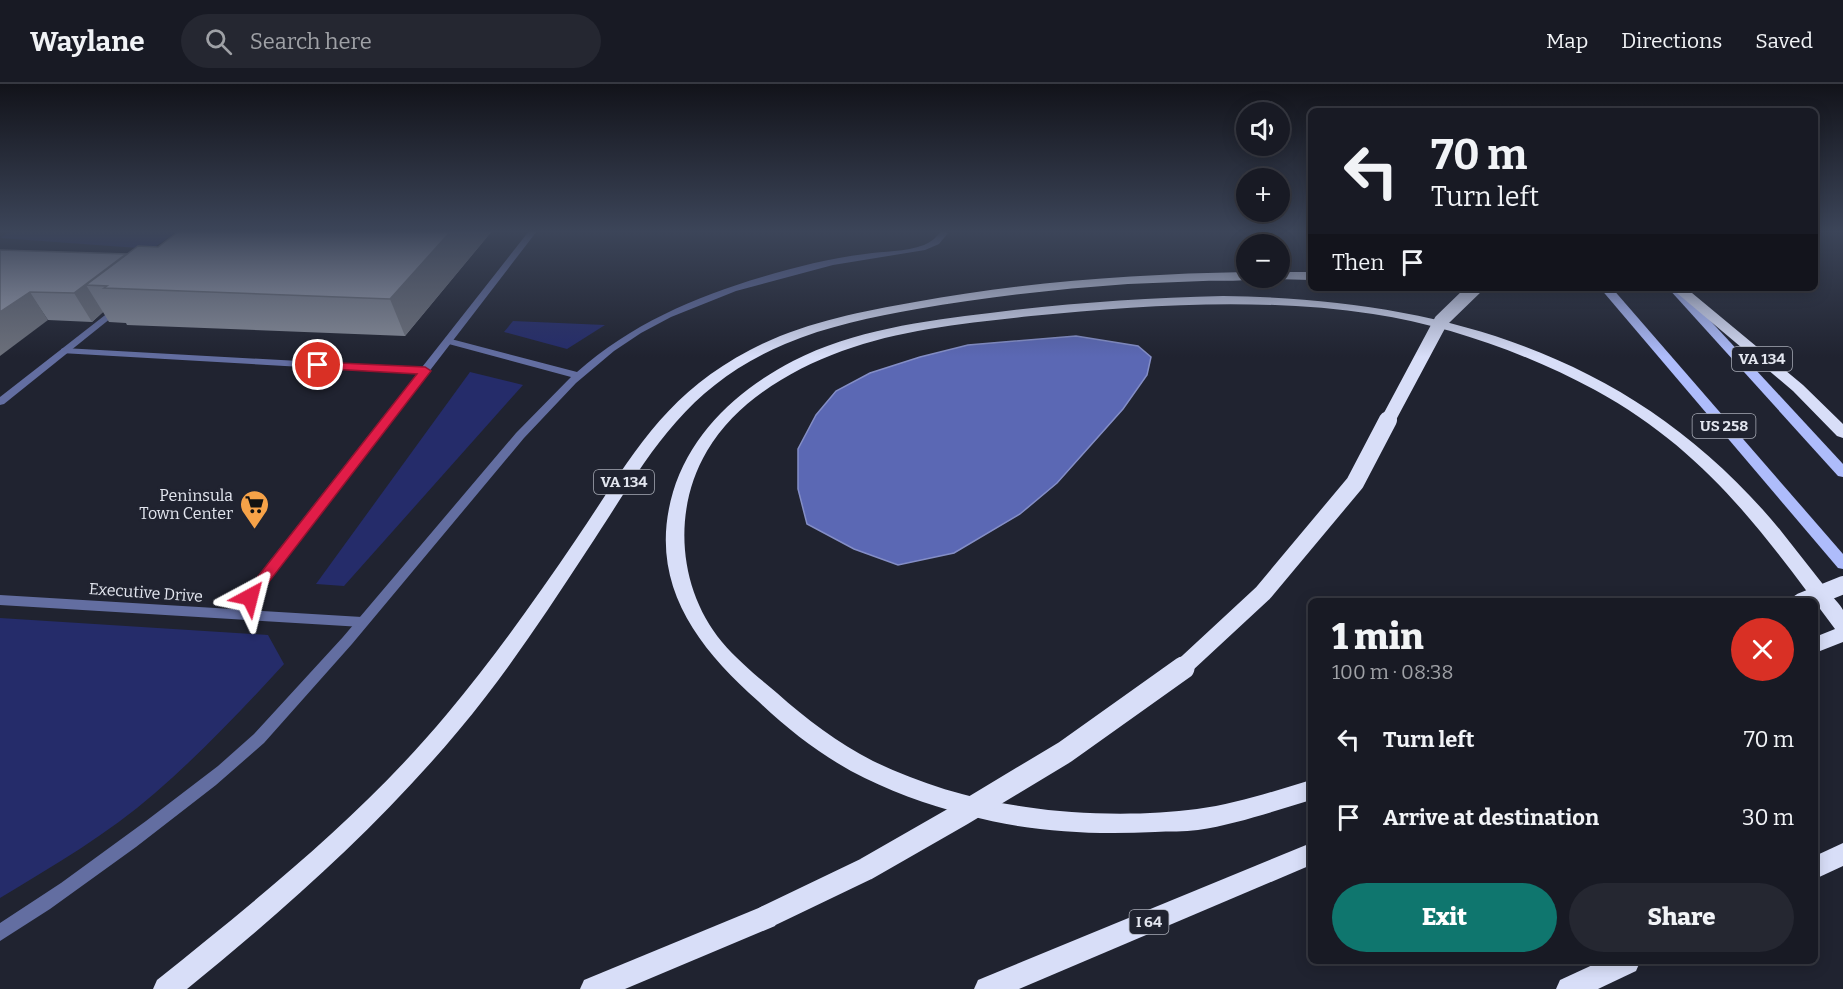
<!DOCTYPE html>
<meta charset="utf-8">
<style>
:root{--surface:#181a24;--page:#252731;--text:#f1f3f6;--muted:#9fa1a6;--line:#363841;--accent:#0f766e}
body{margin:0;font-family:Bitter,serif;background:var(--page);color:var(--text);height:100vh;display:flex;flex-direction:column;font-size:22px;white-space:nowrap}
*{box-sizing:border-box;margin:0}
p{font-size:20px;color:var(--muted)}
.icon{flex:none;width:33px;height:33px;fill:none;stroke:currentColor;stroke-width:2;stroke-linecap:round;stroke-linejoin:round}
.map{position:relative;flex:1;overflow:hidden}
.details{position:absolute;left:1308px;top:514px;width:510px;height:366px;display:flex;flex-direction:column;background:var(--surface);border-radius:9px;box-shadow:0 3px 15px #0003,0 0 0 2px var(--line)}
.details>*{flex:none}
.guide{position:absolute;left:1308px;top:24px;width:510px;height:183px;border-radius:9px;box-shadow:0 3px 15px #0003,0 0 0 2px var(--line);background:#181a24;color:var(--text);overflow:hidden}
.fabs{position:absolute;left:1236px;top:18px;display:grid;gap:12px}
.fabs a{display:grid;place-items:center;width:54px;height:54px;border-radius:50%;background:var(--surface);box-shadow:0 3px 15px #0003,0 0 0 2px var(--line);font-size:30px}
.pin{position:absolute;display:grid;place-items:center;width:51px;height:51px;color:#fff;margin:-26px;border:3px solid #fff;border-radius:50%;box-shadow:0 2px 6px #0007}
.me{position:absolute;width:66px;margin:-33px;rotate:38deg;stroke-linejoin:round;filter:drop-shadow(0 0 4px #0008)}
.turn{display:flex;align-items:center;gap:21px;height:126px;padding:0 24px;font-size:27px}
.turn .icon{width:78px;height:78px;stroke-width:2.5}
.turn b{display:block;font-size:42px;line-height:51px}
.then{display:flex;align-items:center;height:57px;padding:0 24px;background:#0003;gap:12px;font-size:22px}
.round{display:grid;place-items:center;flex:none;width:63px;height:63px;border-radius:32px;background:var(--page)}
.head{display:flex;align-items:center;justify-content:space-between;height:102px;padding:0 24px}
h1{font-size:36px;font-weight:800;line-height:45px}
.button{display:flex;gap:12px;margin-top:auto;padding:12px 24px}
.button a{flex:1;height:69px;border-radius:36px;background:var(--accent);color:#fff;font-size:24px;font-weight:800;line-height:69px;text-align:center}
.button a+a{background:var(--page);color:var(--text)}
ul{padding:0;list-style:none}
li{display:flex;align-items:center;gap:18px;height:78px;padding:0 24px}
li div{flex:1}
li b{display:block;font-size:22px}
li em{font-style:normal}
header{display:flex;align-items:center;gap:36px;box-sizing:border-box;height:84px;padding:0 30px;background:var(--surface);border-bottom:2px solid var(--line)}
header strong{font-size:28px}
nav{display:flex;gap:33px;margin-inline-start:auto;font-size:21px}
.search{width:420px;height:54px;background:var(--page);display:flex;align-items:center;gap:15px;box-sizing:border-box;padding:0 21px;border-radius:33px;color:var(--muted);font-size:22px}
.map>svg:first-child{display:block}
.green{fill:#252c6a}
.water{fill:#5b68b4;stroke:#848ec6;stroke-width:1.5}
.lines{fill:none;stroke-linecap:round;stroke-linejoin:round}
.service{fill:#636ea1;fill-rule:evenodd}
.minor{fill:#636ea1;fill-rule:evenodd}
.primary{fill:#aebcfb;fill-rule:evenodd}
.motorway{fill:#d8def8;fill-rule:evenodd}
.motorway-bridge-far2{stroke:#d8def8;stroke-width:14}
.motorway-bridge-far1{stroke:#d8def8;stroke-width:18}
.motorway-bridge{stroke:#d8def8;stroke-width:23}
.wall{fill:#858a97}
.shaded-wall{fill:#6c707b}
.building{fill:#9ba0b0;stroke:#6c707b;stroke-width:1.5}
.route{fill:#e11d48;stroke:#92132f;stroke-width:1.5}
.labels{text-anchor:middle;stroke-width:6;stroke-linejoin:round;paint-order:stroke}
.shield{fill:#202330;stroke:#a8acb6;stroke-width:1.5}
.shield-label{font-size:15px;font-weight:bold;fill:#e3e6ef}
.poi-label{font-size:16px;fill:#e3e6ef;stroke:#202330;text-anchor:end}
.street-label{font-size:16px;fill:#e3e6ef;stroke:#202330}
</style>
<header>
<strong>Waylane</strong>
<div class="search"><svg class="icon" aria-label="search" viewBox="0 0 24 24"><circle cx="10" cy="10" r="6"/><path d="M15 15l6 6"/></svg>Search here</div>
<nav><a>Map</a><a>Directions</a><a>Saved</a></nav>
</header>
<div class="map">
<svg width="1843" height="905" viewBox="0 0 1843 905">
<rect width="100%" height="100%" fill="#202330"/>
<g class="green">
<polygon points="12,147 178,147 152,165 0,154"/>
<polygon points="513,237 605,241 567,265 504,248"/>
<polygon points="470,288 523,301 344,502 316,500"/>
<path d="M0 534 268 551 284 580C243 625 201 669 155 709 108 750 53 782 0 814Z"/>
</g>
<polygon class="water" points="1076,252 1138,262 1151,273 1147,291 1123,325 1057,399 1020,430 954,469 898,481 854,465 807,440 798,405 798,365 816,331 836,307 870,289 920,273 968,261"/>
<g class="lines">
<g class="service">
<path d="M941 147 948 149 939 160 925 166 833 181 736 207 671 233 641 249 614 267 576 299 524 354 352 560 264 659 216 701 136 763 50 825 0 857V839L61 799 146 737 218 682 254 650 343 553 516 349 571 293 445 259V255H451L577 288C630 241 694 213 762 193 796 183 830 174 865 170 884 167 905 168 924 161 931 158 936 154 941 147Z"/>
<polygon points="64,264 425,284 430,287 425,290 61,269 61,265"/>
</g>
<g class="minor">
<polygon points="529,147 537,147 246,526 362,533 367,535 369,538 367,541 362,543 0,521 0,511 232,525"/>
<polygon points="118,221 123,224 121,226 4,320 0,321 0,313"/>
</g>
<g class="primary">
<polygon points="1600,204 1612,204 1843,470 1843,485 1838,484"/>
<polygon points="1668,204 1680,204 1843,380 1843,393 1838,392"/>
</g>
<g class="motorway">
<path d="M1246 188V194L1251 195C1235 198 1219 196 1203 197 1178 198 1153 199 1128 200 1057 205 987 213 917 225 873 233 827 242 785 260 679 305 646 378 586 468 546 529 506 590 459 646 378 743 284 826 187 905H153L157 896C259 814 363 731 447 630 493 575 535 516 575 457 629 378 660 313 750 266 801 239 859 228 915 218 1025 198 1135 190 1246 188Z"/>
<polygon points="1280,188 1311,188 1311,196 1275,195 1280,194"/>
<polygon points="1671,204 1686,204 1803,301 1843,340 1843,354 1837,352 1793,307"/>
<path d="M1223 212C1443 215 1637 271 1781 447 1797 467 1813 488 1829 508 1833 514 1840 520 1843 526 1843 534 1843 549 1843 558L1815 569V553L1835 545C1761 446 1706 367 1595 306 1526 269 1450 242 1373 230 1260 213 1144 221 1031 232 968 239 902 245 842 267 790 286 736 318 707 367 672 426 678 505 722 558 738 577 758 593 777 609 806 635 838 659 873 677 921 700 973 716 1026 723 1078 731 1145 732 1197 725 1236 720 1274 707 1311 696V716C1274 727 1237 740 1198 746 1184 748 1169 747 1155 748 1091 751 1028 748 967 731 927 721 887 706 851 687 817 668 786 644 758 617 695 561 647 497 673 408 691 348 739 305 793 277 854 246 923 237 990 229 1068 219 1145 214 1223 212Z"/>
<polygon points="1311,759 1311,781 1019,905 974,905 978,896"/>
<polygon points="1843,759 1843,782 1815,795 1815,772"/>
<polygon points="766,821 775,824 779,833 775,842 625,905 580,905 584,896"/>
<polygon points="1599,878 1640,878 1636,887 1598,905 1556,905 1560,896"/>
</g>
<polyline class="motorway-bridge-far2" points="1387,338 1441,237 1475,204"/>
<g class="motorway-bridge-far1">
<polyline points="1801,518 1843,501"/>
<polyline points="1181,585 1263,509 1355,399 1388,336"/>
</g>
<polyline class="motorway-bridge" points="766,833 866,785 962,730 1065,668 1183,584"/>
</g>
<polygon class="wall" points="179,147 492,147 405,252 127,241 126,239 109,238 103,228 92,238 48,236 0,166 126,171 158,163"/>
<g class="shaded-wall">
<polygon points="451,147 492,147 405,252 390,215"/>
<polygon points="126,170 142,198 107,202 86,201 103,228 92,238 74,209"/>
<polygon points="30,208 48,236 0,272 0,228"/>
</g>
<g class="building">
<polygon points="179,147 451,147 390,215 104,204 107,202 86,201 138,162 158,163"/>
<polygon points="0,166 126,170 74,209 30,208 0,228"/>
</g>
<linearGradient id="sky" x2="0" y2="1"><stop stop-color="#12131a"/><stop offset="0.54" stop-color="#3c4559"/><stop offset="1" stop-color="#3c4559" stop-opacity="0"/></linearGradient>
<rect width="1843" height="273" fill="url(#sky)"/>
<polygon class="route" points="318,278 425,283 431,287 255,516 250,518 243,513 245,509 417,290 314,284 313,281"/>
<defs>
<symbol id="supermarket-pin" viewBox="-11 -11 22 30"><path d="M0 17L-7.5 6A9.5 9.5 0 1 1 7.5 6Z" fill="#f6a248" stroke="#202330"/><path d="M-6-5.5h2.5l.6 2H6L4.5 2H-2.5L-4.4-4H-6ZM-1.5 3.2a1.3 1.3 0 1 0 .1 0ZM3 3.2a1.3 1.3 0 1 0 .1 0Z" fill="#111"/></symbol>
</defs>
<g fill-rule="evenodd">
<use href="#supermarket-pin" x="238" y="404" width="33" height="45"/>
</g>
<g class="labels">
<g class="shield">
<rect x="1732" y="263" width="60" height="24" rx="4.5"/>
<rect x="1692.5" y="330" width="63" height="24" rx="4.5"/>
<rect x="594" y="386" width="60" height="24" rx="4.5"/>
<rect x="1129.5" y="826" width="39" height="24" rx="4.5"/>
</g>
<g class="shield-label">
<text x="1762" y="280">VA 134</text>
<text x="1724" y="347">US 258</text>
<text x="624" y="403">VA 134</text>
<text x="1149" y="843">I 64</text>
</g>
<g class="poi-label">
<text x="233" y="417">Peninsula<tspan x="233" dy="18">Town Center</tspan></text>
</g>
<g class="street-label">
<text transform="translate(146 508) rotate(4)" y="6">Executive Drive</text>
</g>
</g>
</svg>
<div class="fabs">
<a><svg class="icon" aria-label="sound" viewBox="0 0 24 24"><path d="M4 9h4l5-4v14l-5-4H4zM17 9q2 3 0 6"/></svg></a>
<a>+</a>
<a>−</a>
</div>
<div class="pin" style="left:318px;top:281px;background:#d93025"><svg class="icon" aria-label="arrive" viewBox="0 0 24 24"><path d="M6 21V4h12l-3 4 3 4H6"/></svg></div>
<svg class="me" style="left:250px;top:513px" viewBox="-20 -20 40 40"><path d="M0-17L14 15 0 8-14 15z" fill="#e11d48" stroke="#fff" stroke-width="4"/></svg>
<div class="guide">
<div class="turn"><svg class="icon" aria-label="left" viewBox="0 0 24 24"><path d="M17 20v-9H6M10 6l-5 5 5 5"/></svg><div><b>70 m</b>Turn left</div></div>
<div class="then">Then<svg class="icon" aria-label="arrive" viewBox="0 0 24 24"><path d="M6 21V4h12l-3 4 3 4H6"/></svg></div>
</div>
<section class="details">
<div class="head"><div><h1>1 min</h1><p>100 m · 08:38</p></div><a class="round" style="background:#d93025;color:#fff"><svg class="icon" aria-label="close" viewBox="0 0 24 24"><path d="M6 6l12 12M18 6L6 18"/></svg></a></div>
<ul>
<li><svg class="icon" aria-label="left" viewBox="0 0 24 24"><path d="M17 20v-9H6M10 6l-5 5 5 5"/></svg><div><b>Turn left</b></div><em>70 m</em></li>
<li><svg class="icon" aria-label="arrive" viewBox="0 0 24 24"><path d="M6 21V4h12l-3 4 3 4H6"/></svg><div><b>Arrive at destination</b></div><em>30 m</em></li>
</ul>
<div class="button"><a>Exit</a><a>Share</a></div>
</section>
</div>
